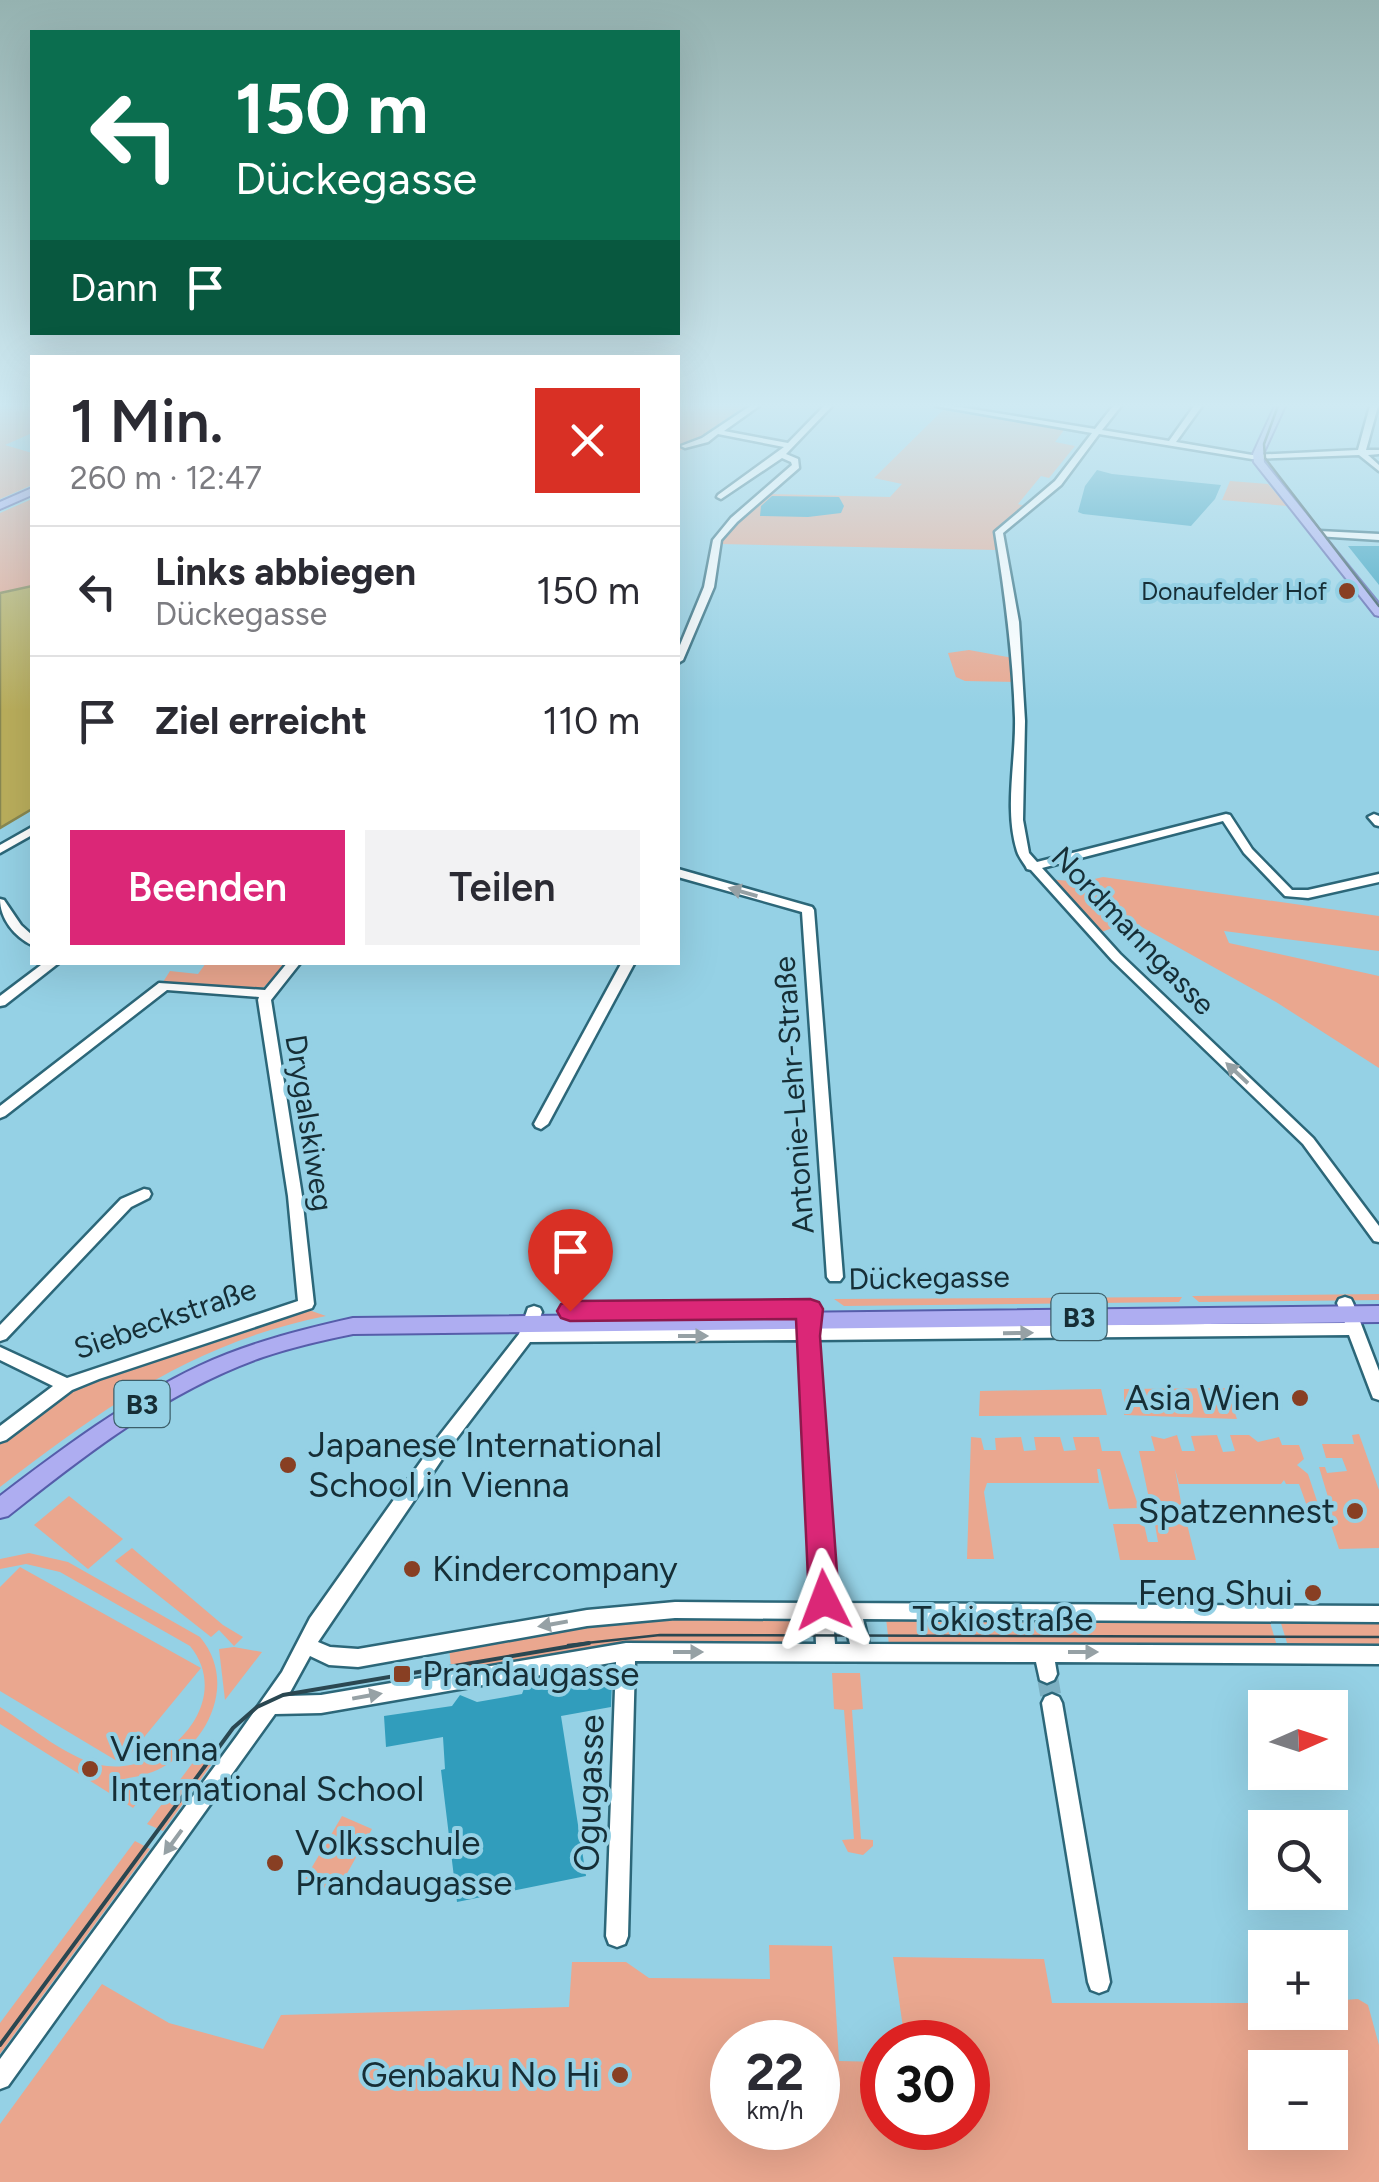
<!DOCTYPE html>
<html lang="de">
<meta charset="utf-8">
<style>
:root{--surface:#fff;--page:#f2f2f3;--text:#2b2b33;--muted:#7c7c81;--line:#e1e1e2;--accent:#db2777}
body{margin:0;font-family:Figtree,sans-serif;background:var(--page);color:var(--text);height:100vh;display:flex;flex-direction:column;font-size:38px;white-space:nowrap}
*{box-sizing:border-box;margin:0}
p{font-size:32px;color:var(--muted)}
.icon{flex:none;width:55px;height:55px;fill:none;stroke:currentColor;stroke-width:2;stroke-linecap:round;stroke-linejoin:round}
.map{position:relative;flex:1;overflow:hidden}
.details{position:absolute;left:30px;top:355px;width:650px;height:610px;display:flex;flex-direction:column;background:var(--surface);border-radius:0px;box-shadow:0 10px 40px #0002}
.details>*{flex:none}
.banner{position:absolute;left:30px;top:30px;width:650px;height:305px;border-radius:0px;box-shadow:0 10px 40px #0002;background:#0b6e4f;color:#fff;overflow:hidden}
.needle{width:65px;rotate:87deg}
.tools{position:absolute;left:1248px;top:1690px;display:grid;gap:20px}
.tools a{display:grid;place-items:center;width:100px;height:100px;border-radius:0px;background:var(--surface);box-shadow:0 10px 40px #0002;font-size:50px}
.speed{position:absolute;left:710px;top:2020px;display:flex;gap:20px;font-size:50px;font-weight:700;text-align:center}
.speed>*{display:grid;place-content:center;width:130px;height:130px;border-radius:50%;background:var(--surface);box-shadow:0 10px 40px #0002;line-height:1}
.speed small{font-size:25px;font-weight:400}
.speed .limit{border:15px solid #d22;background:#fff;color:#111}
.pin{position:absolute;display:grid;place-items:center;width:85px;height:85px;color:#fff;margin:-102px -42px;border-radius:50% 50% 50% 0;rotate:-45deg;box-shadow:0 0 10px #0007}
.pin .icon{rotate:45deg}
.me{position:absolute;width:110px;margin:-55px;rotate:357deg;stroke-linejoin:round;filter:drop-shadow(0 0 8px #0008)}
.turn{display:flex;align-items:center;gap:35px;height:210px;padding:0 40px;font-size:45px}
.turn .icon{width:130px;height:130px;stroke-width:2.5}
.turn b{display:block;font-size:70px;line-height:85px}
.then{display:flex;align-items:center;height:95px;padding:0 40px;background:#0003;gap:20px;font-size:38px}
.round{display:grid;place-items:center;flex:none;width:105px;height:105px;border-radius:0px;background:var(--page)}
.overview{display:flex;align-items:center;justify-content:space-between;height:170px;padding:0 40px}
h1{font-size:60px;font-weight:600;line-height:75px}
.primary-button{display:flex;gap:20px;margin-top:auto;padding:20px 40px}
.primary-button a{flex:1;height:115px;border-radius:0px;background:var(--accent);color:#fff;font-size:40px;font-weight:600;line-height:115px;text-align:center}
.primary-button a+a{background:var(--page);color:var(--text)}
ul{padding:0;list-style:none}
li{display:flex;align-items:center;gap:30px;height:130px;padding:0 40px;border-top:2px solid var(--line)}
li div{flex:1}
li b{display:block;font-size:38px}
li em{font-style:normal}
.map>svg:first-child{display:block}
.green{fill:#eaa78f;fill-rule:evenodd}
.water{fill:#baae5c;stroke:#898851;stroke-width:2.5}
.building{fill:#319dbc}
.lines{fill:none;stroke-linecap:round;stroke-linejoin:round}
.minor-tunnel{stroke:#7cb0c2;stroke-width:21;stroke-dasharray:21 10;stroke-linecap:butt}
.minor-casing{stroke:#2c6779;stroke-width:5}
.major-casing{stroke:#565daa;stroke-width:4}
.minor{fill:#fff;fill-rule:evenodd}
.major{fill:#aeadf1;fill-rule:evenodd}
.tram-far1{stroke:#2a4751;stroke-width:2.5}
.tram{stroke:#2a4751;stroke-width:4}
.oneway{fill:#96a1a5}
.route{fill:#db2777;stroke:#8e194d;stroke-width:2.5}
.poi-dot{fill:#883f23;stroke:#95d1e5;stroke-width:4}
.labels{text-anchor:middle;stroke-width:8;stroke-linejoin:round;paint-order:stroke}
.far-poi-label{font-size:25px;fill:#162e36;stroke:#95d1e5;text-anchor:end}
.shield{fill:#95d1e5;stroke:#3c5f6a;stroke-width:2.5}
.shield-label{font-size:28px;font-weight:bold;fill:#162e36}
.street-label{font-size:30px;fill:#162e36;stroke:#95d1e5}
.near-poi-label{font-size:35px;fill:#162e36;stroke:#95d1e5;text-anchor:start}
.near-street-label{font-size:35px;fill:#162e36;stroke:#95d1e5}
</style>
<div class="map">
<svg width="1379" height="2182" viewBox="0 0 1379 2182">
<rect width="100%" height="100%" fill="#95d1e5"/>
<g class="green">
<polygon points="0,406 32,406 32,433 5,445 32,453 32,485 0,499"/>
<polygon points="678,406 745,406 678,452"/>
<polygon points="943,410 1064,430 1055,442 1075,446 1049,478 1041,476 1018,504 1024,506 998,528 998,550 721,544 741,517 769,494 890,497 902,484 874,478"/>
<polygon points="1230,481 1268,484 1287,506 1222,500"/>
<polygon points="32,499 32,682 0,699 0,513"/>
<polygon points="969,650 1013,658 1017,682 965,681 956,677 948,653"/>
<polygon points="1103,877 1379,916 1379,951 1224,931 1229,943 1379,976 1379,1068 1276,1002 1131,921 1099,933 1047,879 1082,882"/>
<polygon points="206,963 287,963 264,987 255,989 163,982 170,971 198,974"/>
<polygon points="1379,1294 1379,1300 1199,1302 1192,1296"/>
<polygon points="1182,1297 1179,1302 844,1306 834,1299"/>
<path d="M306 1309 326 1316C195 1342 104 1407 0 1487V1443L71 1390 95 1377Z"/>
<polygon points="1226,1388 1237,1419 1124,1415 1124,1389"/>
<polygon points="1101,1389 1107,1415 979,1416 980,1391"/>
<polygon points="1359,1434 1379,1490 1379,1548 1339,1549 1330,1522 1336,1521 1326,1505 1328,1497 1319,1467 1325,1467 1327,1473 1347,1471 1342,1458 1326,1458 1322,1444 1354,1444 1352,1435"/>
<polygon points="1177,1435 1182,1451 1195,1451 1191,1436 1217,1435 1223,1452 1235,1451 1230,1435 1249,1435 1258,1442 1279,1437 1282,1445 1299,1445 1304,1459 1297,1465 1308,1474 1321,1513 1308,1509 1299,1484 1286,1484 1284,1480 1281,1484 1179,1484 1175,1469 1182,1508 1151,1508 1139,1451 1155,1451 1151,1436 1164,1439"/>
<polygon points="971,1437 981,1438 984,1450 996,1450 995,1438 1021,1437 1024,1451 1036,1450 1034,1437 1060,1437 1064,1451 1076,1450 1073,1437 1099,1437 1102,1451 1120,1451 1139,1508 1109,1509 1100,1469 1097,1469 1099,1483 987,1483 984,1492 994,1559 967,1559"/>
<polygon points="69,1496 123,1539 88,1569 34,1525"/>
<polygon points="1113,1524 1144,1524 1148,1542 1158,1542 1155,1525 1187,1524 1196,1560 1120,1560"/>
<polygon points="132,1548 223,1625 243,1637 234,1646 219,1630 211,1637 115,1561"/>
<path d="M29 1553 68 1562 200 1637C237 1681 210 1741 163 1767 149 1775 134 1777 118 1780L143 1796 133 1808 0 1724V1707C31 1726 70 1762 107 1766 168 1773 235 1701 190 1646L60 1572 26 1564 0 1569V1559Z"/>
<polygon points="20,1567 201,1668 122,1764 0,1691 0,1587"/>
<polygon points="634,1618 796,1618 797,1644 452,1675 449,1649"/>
<polygon points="886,1618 1269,1619 1277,1646 889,1645"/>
<polygon points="1280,1620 1379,1620 1379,1647 1288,1646"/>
<polygon points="234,1647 262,1652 225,1700 219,1649"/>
<polygon points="832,1673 860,1673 863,1709 852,1710 861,1839 873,1840 873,1846 863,1855 848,1852 842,1840 854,1839 844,1710 834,1709"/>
<polygon points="200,1753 214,1761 163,1831 147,1824"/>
<polygon points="342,1816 372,1829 336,1893 305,1879"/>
<polygon points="135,1841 150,1849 0,2054 0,2023"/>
<path d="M769 1945 832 1946 839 2061 882 2062V2128H968V2042H905L893 1957 1044 1959 1052 2003H1265V2012H1330V2001L1358 1999 1368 2005 1379 2045V2182H0V2124L102 1984 169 2023 263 2049 281 2015 569 2007 572 1962H626L649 1978 770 1979ZM732 2042H818V2128H732ZM1265 2068H1330V2132H1265Z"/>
</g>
<polygon class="water" points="32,586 32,809 0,828 0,593"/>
<g class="building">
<polygon points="1097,470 1112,474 1221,485 1215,499 1191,526 1083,514 1078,512 1085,486"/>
<polygon points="772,496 839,497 844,506 841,513 808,517 760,516 761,506"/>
<polygon points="1348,546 1379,546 1379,585"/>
<polygon points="612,1678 611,1707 561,1716 586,1876 457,1902 441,1770 445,1769 443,1737 386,1747 384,1716 452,1706 460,1695 477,1702 522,1694 526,1683 546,1689"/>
</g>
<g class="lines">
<polyline class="minor-tunnel" points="1047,1674 1052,1703"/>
<defs>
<g id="minor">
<polygon points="750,406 759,406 724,431 788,443 824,406 832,406 786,454 798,459 799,468 737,522 721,540 714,587 683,660 678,663 678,650 704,587 713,540 731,518 792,465 791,462 782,458 721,499 717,497 718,495 784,447 718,434 708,442 685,448 681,446 702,438"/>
<path d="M936 406H953L1095 429 1113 406H1121L1102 430 1169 441 1194 406H1202L1176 442 1252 455 1358 450 1370 406H1378L1366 450H1379V454L1368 455 1379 465V471L1359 455 1252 459 1099 434 1061 485 1003 533 1019 622 1025 721 1023 820 1029 853 1037 862 1226 814 1230 815 1252 849 1292 890H1308L1379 874V882L1308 898 1285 896 1244 853 1223 821 1042 868 1120 954 1313 1138 1379 1226V1242L1374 1241 1303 1144 1112 960 1031 870 1027 869C1025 864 1019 858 1017 851 1004 809 1016 761 1015 718 1013 655 1005 594 995 532L1055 481 1092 433Z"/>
<polygon points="1319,531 1379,534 1379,540 1316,536 1316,532"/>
<polygon points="1374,814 1379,816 1379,826 1375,825 1368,817"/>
<polygon points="32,827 32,835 0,853 0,845"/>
<polygon points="678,869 812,907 814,910 843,1277 840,1281 830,1281 827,1277 802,912 678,877"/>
<path d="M0 899 4 900 21 925 32 935V945C15 937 0 919 0 899Z"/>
<polygon points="45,962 60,962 5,1005 0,1006 0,996"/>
<polygon points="288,962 301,962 271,1000 302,1196 314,1304 312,1308 99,1379 72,1390 6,1440 0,1442 0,1426 53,1386 0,1360 0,1347 67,1378 298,1301 288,1196 258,1000 259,997 167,990 5,1116 0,1118 0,1106 159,983 265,990"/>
<polygon points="622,962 635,962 548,1124 541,1129 536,1127 534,1124"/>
<polygon points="144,1189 149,1190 151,1194 149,1198 131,1207 6,1339 0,1341 0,1325 121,1199"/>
<path d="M1345 1297 1351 1299 1353 1303 1379 1371V1400L1373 1398 1371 1393 1349 1335 815 1340 832 1603 1379 1606V1622L863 1619 869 1644 1379 1646V1664L1055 1662 1057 1674 1054 1680 1047 1683 1040 1680 1036 1662 635 1661 628 1936 625 1944 617 1947 609 1944 606 1936 616 1662 321 1713 275 1714 8 2086 0 2089V2059L237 1736 282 1672 310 1618 439 1436 519 1334 528 1308 534 1306 540 1308 542 1312 536 1330 800 1328 804 1305 810 1303 816 1305 818 1309 816 1327 1345 1323 1337 1303 1339 1299ZM799 1340 814 1603 675 1602 587 1610 358 1649 330 1647 318 1642 451 1446 530 1342ZM675 1618 815 1619 816 1644 626 1643 321 1695 288 1696 310 1656 329 1665 358 1667 587 1626ZM833 1619H844L850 1644H835Z"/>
<polygon points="1052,1694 1059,1697 1062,1703 1110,1982 1107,1990 1099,1993 1091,1990 1088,1982 1042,1703 1045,1697"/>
</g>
<g id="major">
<polygon points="1275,406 1285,406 1263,454 1264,462 1379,604 1379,616 1375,615 1254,462 1253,454"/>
<polygon points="32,488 32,495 0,509 0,502"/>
<path d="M1379 1306V1322L353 1334C323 1340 293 1347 263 1357 168 1390 86 1454 8 1516L0 1518V1496C63 1448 127 1400 199 1366 248 1343 300 1330 353 1318Z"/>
</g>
</defs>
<use href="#minor" class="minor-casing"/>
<use href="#major" class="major-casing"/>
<use href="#minor" class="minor"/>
<use href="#major" class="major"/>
<g class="tram-far1">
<polyline points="1278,406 1264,444 1265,458 1379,606"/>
<polyline points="568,1645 660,1635 1379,1637"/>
</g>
<polyline class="tram" points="0,2045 233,1728 257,1707 283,1695 589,1643"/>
</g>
<defs><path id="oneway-solid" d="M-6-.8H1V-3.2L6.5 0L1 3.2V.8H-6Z" transform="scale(2.5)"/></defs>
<g class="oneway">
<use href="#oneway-solid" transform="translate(743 892) rotate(-164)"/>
<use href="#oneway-solid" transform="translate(1237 1073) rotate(-137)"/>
<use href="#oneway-solid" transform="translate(1018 1333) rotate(-1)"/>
<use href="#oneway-solid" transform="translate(693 1336)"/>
<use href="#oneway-solid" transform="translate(553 1624) rotate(170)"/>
<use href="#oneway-solid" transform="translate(688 1652)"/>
<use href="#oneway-solid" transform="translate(1083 1652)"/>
<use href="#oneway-solid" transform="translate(367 1696) rotate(-10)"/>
<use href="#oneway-solid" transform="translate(173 1842) rotate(126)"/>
</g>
<linearGradient id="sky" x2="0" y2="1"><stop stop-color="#95b2b0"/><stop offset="0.57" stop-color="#cfeaf3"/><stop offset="1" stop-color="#cfeaf3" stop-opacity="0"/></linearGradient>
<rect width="1379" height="711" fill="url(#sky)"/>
<polygon class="route" points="810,1299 819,1302 823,1309 820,1336 839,1600 835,1610 824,1614 813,1610 809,1600 796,1319 570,1321 561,1318 557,1311 561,1304 570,1301"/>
<g class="poi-dot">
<circle cx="1347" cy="591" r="10"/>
<circle cx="1300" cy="1398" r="10"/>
<circle cx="288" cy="1465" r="10"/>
<circle cx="1355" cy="1511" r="10"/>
<circle cx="412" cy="1569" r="10"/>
<circle cx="1313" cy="1593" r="10"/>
<rect x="392" y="1664" width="20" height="20" rx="5"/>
<circle cx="90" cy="1769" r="10"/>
<circle cx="275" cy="1863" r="10"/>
<circle cx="620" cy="2075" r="10"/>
</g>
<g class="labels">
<g class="far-poi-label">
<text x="1327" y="600">Donaufelder Hof</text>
</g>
<g class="shield">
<rect x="1051.5" y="1294" width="55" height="46" rx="8"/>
<rect x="114.5" y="1381" width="55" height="46" rx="8"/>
</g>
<g class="shield-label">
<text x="1079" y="1327">B3</text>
<text x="142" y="1414">B3</text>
</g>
<g class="street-label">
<text transform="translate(1133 931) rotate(46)" y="10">Nordmanngasse</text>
<text transform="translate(794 1095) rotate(-94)" y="10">Antonie-Lehr-Straße</text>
<text transform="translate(309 1123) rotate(81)" y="10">Drygalskiweg</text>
<text transform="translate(929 1278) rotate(-1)" y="10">Dückegasse</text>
<text transform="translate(165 1319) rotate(-19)" y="10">Siebeckstraße</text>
</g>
<g class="near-poi-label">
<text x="1280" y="1410" text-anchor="end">Asia Wien</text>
<text x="308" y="1457">Japanese International<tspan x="308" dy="40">School in Vienna</tspan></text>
<text x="1335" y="1523" text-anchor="end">Spatzennest</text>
<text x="432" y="1581">Kindercompany</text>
<text x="1293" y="1605" text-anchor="end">Feng Shui</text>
<text x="422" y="1686">Prandaugasse</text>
<text x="110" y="1761">Vienna<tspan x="110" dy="40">International School</tspan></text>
<text x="295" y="1855">Volksschule<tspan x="295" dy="40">Prandaugasse</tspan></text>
<text x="600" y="2087" text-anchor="end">Genbaku No Hi</text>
</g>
<g class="near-street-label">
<text x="1003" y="1631">Tokiostraße</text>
<text transform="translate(589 1793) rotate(-88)" y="12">Ogugasse</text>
</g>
</g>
</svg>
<div class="tools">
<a><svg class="needle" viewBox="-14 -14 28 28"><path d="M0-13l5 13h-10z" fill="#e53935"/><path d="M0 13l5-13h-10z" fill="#7c7c81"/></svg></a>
<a><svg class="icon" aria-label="search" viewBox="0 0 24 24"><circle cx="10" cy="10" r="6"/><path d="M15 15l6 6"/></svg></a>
<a>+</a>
<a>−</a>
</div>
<div class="speed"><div>22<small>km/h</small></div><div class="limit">30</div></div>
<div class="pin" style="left:570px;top:1311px;background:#d93025"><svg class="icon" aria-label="arrive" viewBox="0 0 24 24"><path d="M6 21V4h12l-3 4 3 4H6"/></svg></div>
<svg class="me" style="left:824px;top:1600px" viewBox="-20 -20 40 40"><path d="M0-17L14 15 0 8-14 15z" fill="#db2777" stroke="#fff" stroke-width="4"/></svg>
<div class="banner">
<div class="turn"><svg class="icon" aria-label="left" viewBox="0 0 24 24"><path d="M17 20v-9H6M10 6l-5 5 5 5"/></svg><div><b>150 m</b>Dückegasse</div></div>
<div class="then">Dann<svg class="icon" aria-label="arrive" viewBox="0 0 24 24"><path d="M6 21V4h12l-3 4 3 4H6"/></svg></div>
</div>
<section class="details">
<div class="overview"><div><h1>1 Min.</h1><p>260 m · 12:47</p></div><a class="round" style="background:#d93025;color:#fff"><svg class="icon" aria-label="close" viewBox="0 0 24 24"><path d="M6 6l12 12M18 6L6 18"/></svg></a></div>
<ul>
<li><svg class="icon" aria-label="left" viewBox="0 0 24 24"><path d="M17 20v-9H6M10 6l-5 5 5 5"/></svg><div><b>Links abbiegen</b><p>Dückegasse</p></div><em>150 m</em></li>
<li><svg class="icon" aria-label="arrive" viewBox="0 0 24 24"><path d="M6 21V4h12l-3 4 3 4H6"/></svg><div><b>Ziel erreicht</b></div><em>110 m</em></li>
</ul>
<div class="primary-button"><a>Beenden</a><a>Teilen</a></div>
</section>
</div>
